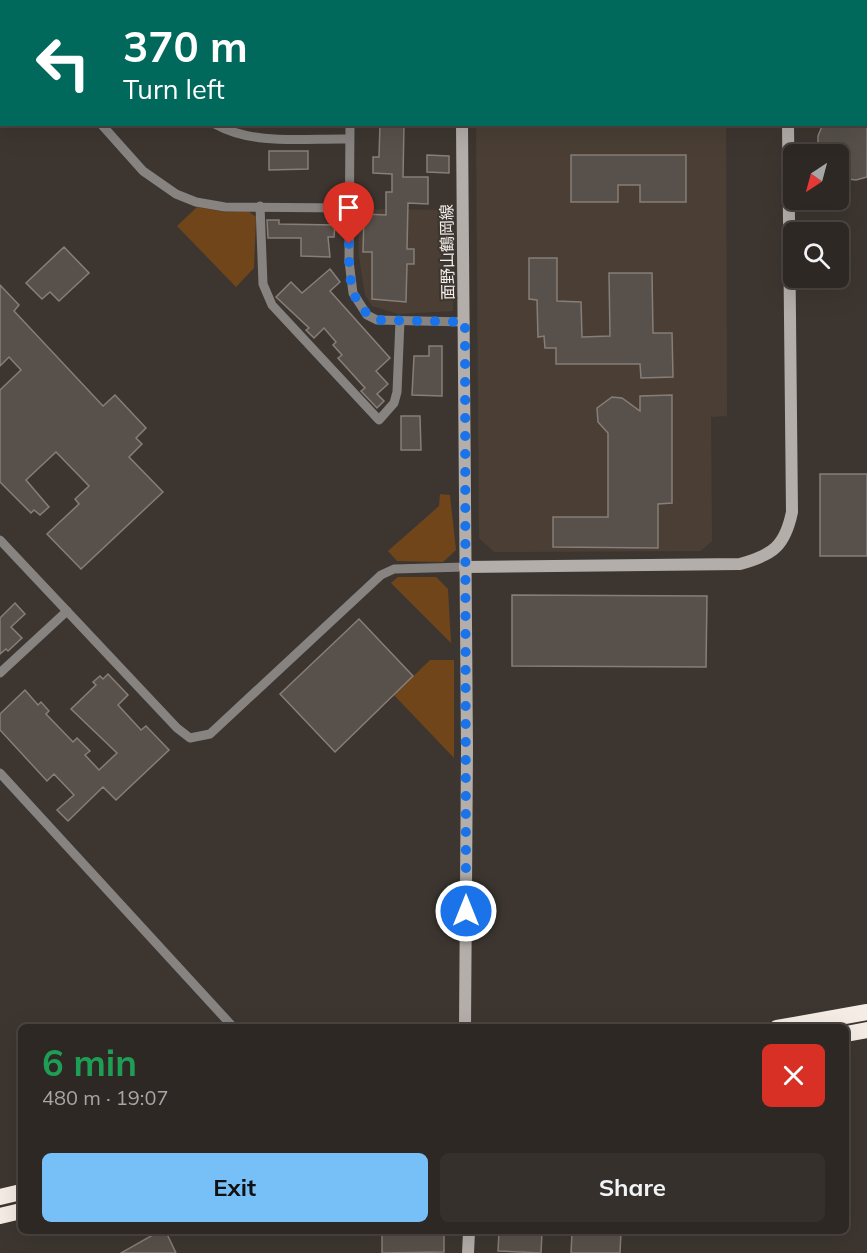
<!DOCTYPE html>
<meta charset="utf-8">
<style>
:root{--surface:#2e2824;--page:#36302c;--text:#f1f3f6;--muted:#a7a6a6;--line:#494441;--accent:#77bff7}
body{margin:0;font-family:Mulish,"Noto Sans JP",sans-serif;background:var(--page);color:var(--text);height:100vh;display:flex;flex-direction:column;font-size:22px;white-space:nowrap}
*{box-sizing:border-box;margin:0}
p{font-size:20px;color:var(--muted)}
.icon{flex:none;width:33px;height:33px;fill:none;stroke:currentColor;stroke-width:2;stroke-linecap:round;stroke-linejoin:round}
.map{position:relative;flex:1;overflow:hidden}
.sheet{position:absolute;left:18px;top:1024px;width:831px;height:210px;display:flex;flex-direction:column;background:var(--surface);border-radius:9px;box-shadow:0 6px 24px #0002,0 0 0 2px var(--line)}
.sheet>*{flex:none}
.hud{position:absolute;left:0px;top:0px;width:867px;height:126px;box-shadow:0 6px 24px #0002,0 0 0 2px var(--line);background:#00695c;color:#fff;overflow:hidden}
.needle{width:39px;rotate:216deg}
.fabs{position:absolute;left:783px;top:144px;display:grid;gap:12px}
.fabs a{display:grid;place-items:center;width:66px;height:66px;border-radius:9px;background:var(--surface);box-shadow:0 6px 24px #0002,0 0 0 2px var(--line);font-size:30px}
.pin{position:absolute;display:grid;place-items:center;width:51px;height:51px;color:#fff;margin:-62px -26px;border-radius:50% 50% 50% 0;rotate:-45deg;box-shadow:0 0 6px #0007}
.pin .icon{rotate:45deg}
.me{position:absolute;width:66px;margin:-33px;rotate:0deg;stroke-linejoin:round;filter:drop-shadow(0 0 4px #0008)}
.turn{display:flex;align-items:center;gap:21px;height:126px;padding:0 24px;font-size:27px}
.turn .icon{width:78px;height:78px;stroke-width:2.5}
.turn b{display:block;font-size:42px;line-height:51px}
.round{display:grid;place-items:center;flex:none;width:63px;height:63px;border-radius:9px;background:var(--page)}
.overview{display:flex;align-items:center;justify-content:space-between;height:102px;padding:0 24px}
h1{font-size:36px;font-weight:700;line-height:45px;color:#1e9e55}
.cta{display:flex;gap:12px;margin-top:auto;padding:12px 24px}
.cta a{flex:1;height:69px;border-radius:9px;background:var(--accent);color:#111;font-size:24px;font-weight:700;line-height:69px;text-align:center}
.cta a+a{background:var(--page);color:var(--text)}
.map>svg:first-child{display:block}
.built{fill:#4b3f35}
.green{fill:#70451a}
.building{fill:#58514b;stroke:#867e78;stroke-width:1.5}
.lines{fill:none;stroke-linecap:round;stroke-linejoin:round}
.street{stroke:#878380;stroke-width:9}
.secondary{stroke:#b3aea9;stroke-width:12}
.highway{stroke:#f5ece5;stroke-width:16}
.route{stroke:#1a73e8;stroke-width:10;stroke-dasharray:0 18}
.labels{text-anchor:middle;stroke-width:4.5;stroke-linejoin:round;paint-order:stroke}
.street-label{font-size:16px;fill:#f3eeeb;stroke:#3d3630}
</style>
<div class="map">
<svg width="867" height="1253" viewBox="0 0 867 1253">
<rect width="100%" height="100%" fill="#3d3630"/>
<g class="built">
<polygon points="475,0 867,0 867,62 866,2"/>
<polygon points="476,125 726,125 727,416 711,417 712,541 701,551 494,552 479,538"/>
<polygon points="358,209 452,210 453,311 398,314 372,306 365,295 359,257"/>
</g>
<g class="green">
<polygon points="197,207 225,212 248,211 256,217 254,268 236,287 177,226"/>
<polygon points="440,494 450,495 456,550 443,562 397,561 388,551 439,506"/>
<polygon points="398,577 436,577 448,589 451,643 391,583"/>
<polygon points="430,660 454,660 454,758 394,695"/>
</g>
<g class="building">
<polygon points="380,124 404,124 403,177 428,177 428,204 408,203 407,249 414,249 414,264 407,264 406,302 372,299 372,252 363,252 364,214 386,215 386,192 392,192 392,174 373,173 373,157 379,157"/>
<polygon points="823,124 867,124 867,177 856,180 841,178 838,177 838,154 818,154 818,136"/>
<polygon points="269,151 308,151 308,169 269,170"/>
<polygon points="427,155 449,156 449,173 427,172"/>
<polygon points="571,155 686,155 686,202 640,202 640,185 618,185 618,202 571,202"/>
<polygon points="267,220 279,220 279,224 335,225 334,237 328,237 330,257 301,256 301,238 268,238"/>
<polygon points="64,247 89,273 59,301 50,292 42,299 26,283"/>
<polygon points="529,258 557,258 557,301 581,302 582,337 610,336 609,273 652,273 653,333 672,333 673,377 641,378 640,364 556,364 556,348 545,348 544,336 538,337 537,300 529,299"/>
<polygon points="330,269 340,282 330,291 390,358 376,371 388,384 377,394 384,401 377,408 361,391 365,388 338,358 342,355 333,345 336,342 324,328 314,338 306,330 309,328 276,297 291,282 302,293"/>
<polygon points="0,285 19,305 14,311 103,406 115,395 146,428 136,438 142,444 129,457 163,492 81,569 47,534 79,504 75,499 89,486 56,452 26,480 49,507 40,515 34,510 31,513 0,482 0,390 21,370 9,357 0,366"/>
<polygon points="429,346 442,346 442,396 412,395 414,356 429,356"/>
<polygon points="672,395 672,503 658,504 658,548 553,547 553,517 608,517 608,433 598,422 597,408 612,397 622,398 640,411 640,396"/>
<polygon points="401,416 420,416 421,450 401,450"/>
<rect x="820" y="474" width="47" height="82"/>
<polygon points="512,595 707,596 706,667 512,666"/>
<polygon points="15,603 25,614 11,627 22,638 8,651 6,649 0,654 0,618"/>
<polygon points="359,619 413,676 335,752 280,694"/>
<polygon points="108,674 128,695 118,705 141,730 146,726 169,750 116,800 103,787 68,821 57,810 74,795 54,774 47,781 0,730 0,714 25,690 38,705 41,702 49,711 46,714 73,742 77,738 90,751 85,755 99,770 117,753 71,709 96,685 93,682 100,676 103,679"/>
<polygon points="158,1232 166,1232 176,1253 121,1253"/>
<polygon points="382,1232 444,1232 444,1252 382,1253"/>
<polygon points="499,1232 542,1232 541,1253 498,1251"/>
<polygon points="572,1232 621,1232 620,1253 571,1253"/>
</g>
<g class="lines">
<g class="street">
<polyline points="200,0 202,2"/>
<polyline points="175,2 176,0"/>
<polyline points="289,2 292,0"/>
<polyline points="357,2 357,0"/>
<polyline points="866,69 867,69"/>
<polyline points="101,124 143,171 176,194 196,202 225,207 348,208"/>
<path d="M215 124C254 146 305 138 349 139"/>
<polyline points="350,124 349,261 353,293 367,315 377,320 465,322"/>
<polyline points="260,206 263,284 272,305 379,420 394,403 397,392 400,321"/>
<polyline points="0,540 177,728 190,738 210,734 381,575 394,569 465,567"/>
<polyline points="0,673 67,611"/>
<polyline points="0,773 234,1028"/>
</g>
<g class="secondary">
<polyline points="461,0 461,2"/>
<polyline points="33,2 35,0"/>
<polyline points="0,25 2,24"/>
<polyline points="462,124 467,749 465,1028"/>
<path d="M465 567 740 564C773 555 785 546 792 512L788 124"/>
<polyline points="468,1253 469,1232"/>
</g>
<g class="highway">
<polyline points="777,1028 867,1012"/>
<polyline points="846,1034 867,1030"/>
<polyline points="0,1197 21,1192"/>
<polyline points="0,1216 21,1211"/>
</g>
</g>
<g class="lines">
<path class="route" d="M349 244C349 272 348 306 377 320L465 322 466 911"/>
</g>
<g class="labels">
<g class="street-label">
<text transform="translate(447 252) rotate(-91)" y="6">面野山鶴岡線</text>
</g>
</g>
</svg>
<div class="fabs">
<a><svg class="needle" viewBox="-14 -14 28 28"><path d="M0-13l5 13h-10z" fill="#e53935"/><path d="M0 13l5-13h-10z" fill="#a7a6a6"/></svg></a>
<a><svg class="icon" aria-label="search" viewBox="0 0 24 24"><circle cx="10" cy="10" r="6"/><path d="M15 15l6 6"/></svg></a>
</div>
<div class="pin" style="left:349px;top:244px;background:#d93025"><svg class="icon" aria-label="arrive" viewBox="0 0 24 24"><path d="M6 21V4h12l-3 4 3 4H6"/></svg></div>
<svg class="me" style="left:466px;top:911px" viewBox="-20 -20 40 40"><circle r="17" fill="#1a73e8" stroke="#fff" stroke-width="3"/><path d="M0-11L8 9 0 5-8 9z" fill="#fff"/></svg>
<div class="hud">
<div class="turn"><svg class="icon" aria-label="left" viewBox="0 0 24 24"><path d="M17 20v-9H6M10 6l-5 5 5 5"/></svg><div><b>370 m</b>Turn left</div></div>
</div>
<section class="sheet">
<div class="overview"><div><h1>6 min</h1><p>480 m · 19:07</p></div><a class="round" style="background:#d93025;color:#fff"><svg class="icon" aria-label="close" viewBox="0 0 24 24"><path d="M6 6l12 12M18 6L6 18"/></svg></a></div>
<div class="cta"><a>Exit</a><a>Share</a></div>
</section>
</div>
